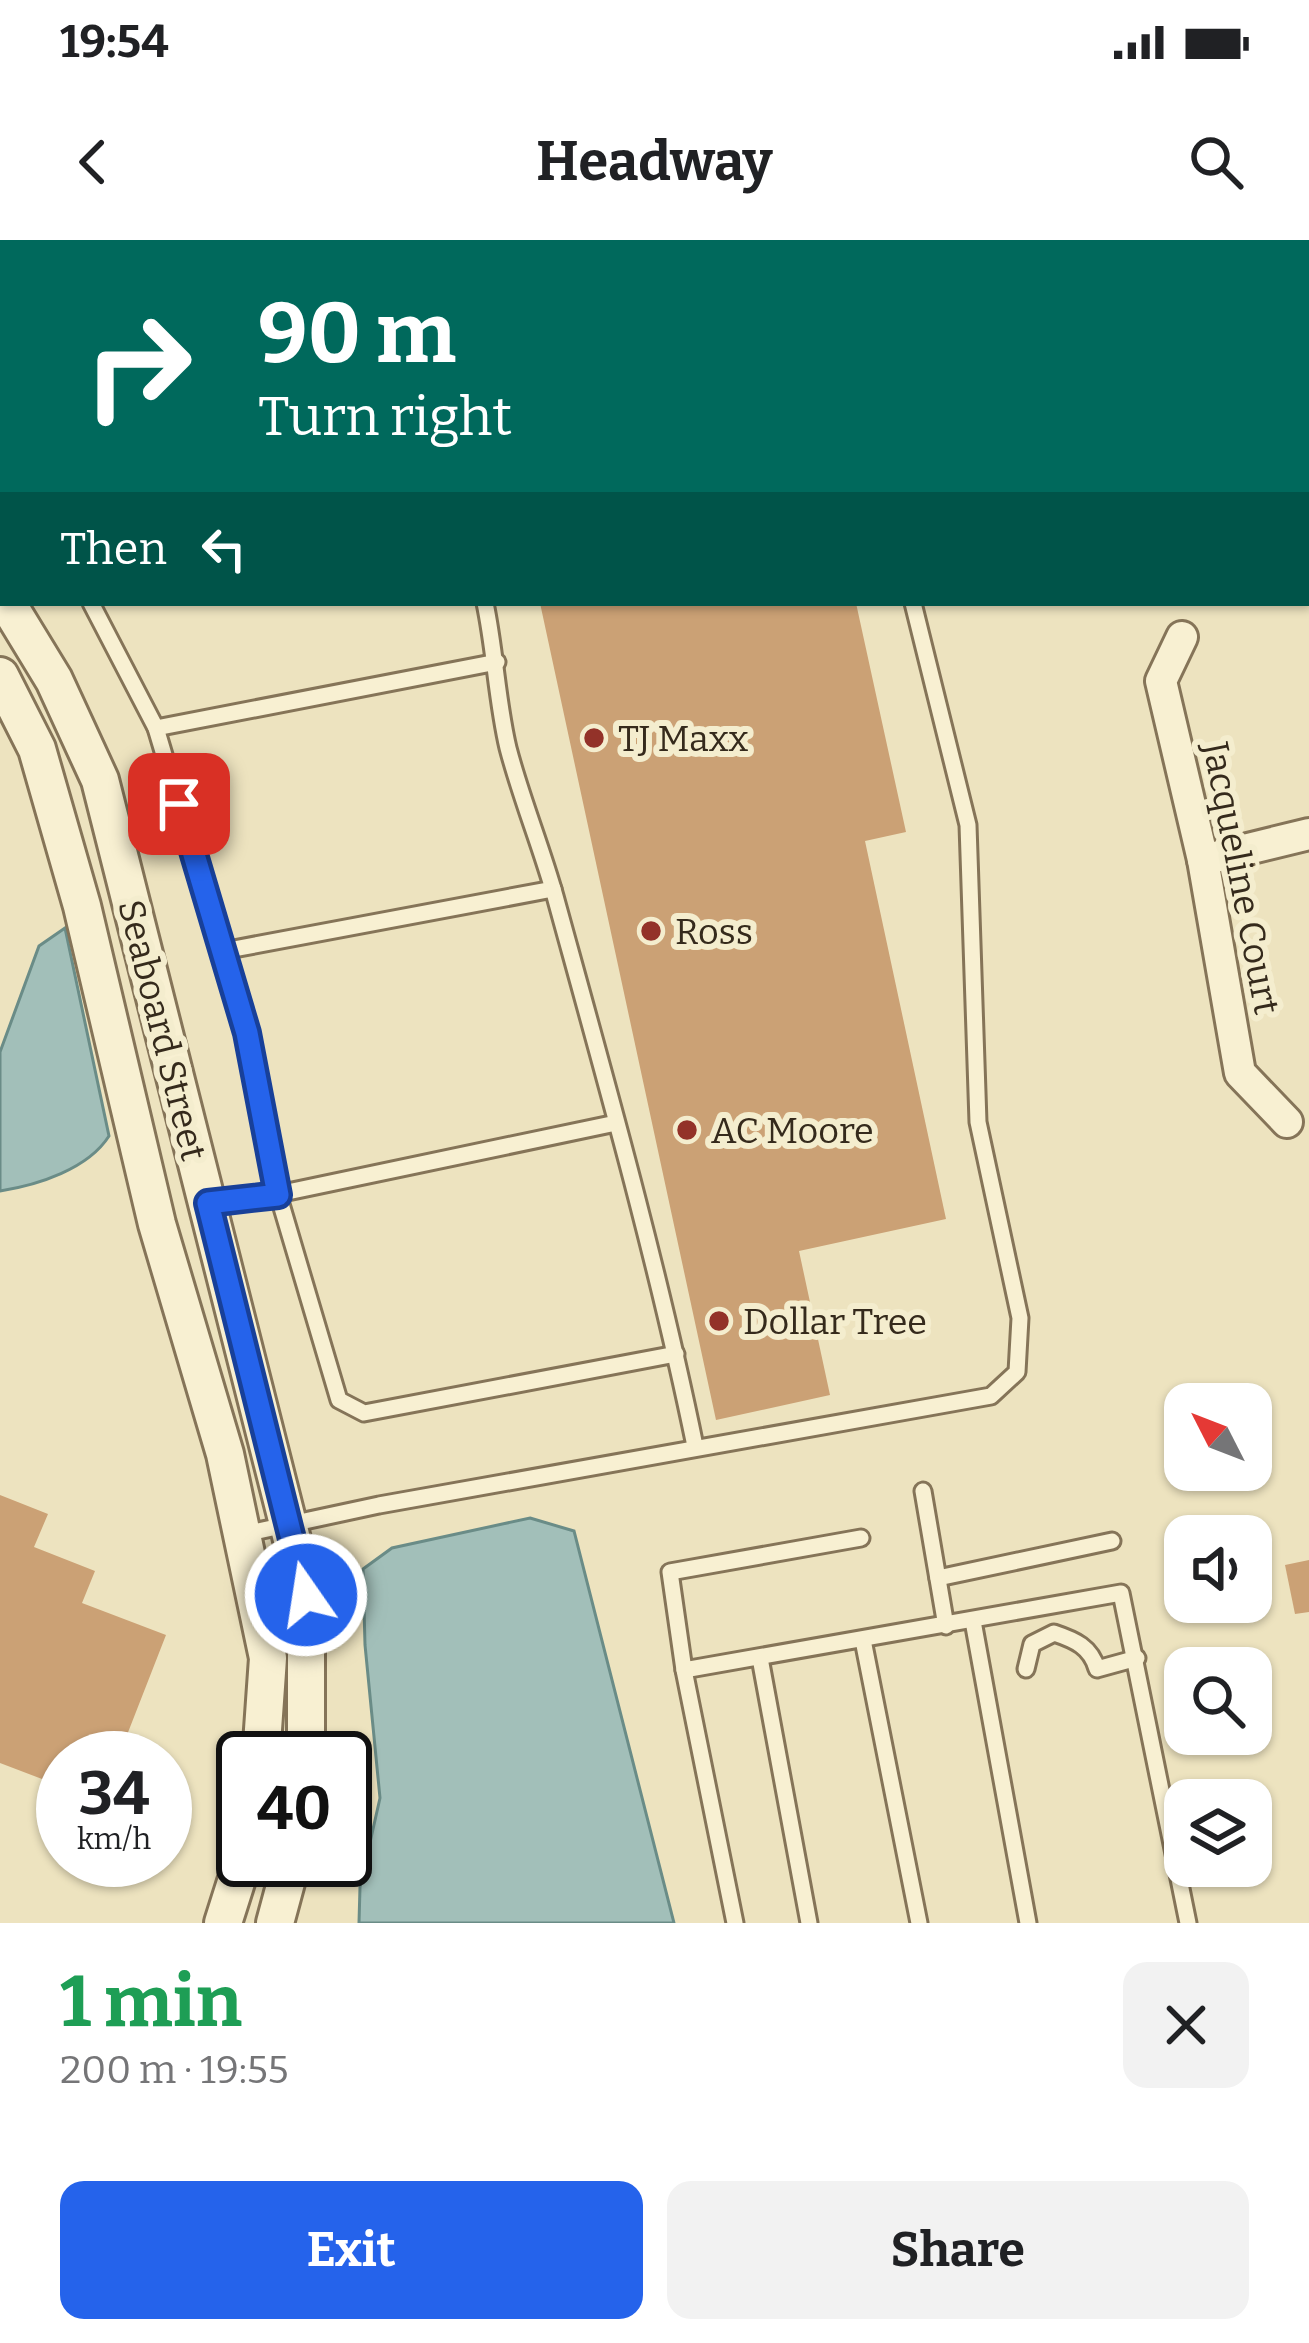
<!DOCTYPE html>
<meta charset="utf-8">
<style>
:root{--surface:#fff;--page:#f2f2f2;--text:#202124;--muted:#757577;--accent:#2563eb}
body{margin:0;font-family:Bitter,serif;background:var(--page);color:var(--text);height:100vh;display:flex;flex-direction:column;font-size:45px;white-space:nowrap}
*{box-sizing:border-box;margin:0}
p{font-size:39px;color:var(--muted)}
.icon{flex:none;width:66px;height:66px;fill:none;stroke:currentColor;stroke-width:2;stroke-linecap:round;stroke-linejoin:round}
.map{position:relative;height:1683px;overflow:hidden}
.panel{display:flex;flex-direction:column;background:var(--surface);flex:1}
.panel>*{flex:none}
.hud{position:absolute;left:0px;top:0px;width:1311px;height:366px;box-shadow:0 3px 9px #0004;background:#00695c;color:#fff;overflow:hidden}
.needle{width:78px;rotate:312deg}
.controls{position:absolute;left:1164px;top:1143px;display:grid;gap:24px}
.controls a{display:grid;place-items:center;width:108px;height:108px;border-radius:24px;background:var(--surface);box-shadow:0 3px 9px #0004;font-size:60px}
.speed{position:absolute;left:36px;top:1491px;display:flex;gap:24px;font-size:60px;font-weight:700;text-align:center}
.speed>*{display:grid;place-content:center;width:156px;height:156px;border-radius:50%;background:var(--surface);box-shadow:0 3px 9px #0004;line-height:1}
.speed small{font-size:30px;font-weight:400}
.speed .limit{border:6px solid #111;border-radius:18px;background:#fff;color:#111}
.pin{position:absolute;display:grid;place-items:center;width:102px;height:102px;color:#fff;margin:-51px;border-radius:24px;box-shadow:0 6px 18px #0006}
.me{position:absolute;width:132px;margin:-66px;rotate:347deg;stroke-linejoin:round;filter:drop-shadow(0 0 9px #0008)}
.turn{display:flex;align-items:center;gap:42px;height:252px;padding:0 60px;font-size:54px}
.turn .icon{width:156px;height:156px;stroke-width:2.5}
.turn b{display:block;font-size:84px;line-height:102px}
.then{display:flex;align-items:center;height:114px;padding:0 60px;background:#0003;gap:24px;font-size:45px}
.round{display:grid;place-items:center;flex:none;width:126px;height:126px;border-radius:24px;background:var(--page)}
.head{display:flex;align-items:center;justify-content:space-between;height:204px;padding:0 60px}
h1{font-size:72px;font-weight:700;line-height:90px;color:#1e9e55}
.cta{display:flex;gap:24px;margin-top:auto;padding:24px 60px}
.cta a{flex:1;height:138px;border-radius:24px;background:var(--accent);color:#fff;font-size:48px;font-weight:700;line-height:138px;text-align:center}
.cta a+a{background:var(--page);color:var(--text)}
.status{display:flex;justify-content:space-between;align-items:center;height:84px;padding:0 60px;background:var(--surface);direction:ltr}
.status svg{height:33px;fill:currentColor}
header{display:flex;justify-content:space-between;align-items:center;height:156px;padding:0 60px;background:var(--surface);font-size:54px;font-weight:700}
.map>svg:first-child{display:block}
.water{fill:#a2bfb9;stroke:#6a8c87;stroke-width:3}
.building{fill:#cba175}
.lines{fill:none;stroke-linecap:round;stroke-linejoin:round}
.service-casing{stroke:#857458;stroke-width:21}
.minor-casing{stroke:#857458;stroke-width:36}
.tertiary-casing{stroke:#857458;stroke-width:42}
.service{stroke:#f8f0d2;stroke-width:15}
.minor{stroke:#f8f0d2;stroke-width:30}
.tertiary{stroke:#f8f0d2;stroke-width:36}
.route-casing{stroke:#184099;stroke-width:30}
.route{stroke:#2563eb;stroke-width:21}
.poi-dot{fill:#933229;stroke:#f4edce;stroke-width:4.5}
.labels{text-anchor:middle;stroke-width:12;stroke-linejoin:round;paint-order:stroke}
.poi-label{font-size:36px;fill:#352a1c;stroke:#f4edce;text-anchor:start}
.street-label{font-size:36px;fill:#352a1c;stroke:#f4edce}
</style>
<div class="status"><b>19:54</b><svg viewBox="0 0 49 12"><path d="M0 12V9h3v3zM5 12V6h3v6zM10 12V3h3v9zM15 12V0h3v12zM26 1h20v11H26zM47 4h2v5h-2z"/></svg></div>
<header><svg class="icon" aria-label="back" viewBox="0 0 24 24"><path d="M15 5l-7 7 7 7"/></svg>Headway<svg class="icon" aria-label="search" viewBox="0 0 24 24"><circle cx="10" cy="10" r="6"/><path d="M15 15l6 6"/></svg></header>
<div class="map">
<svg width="1309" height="1683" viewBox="0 0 1309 1683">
<rect width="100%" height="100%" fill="#ede3bf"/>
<g class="water">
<path d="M65 688 109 896C88 929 38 945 0 951V812L39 706Z"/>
<polygon points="530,1278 574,1291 674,1683 359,1683 360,1647 380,1558 365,1405 363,1329 392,1308"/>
</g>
<g class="building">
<polygon points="540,363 856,363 906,592 865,601 946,979 799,1011 830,1155 716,1180"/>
<polygon points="0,1255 48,1274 34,1307 95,1331 82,1363 166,1395 118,1518 63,1518 63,1547 0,1523"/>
<polygon points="1309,1320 1309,1372 1295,1374 1285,1325"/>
</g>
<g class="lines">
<defs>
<g id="service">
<polyline points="333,0 334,3"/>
<polyline points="829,0 830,3"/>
<polyline points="0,260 3,263"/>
<polyline points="0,300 3,298"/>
<polyline points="91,363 156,488 247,793 278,954 339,1160 364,1173 676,1114"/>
<path d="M485 363C495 410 497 462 508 508 521 558 541 606 555 656 605 838 657 1021 695 1206"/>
<polyline points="156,488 497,422"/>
<polyline points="223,711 553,649"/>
<polyline points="208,963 278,954 616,883"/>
<polyline points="923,1251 946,1386"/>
<polyline points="244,1294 379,1265 991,1156 1017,1132 1020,1078 978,882 968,585 913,363"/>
<polyline points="861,1298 670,1332 684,1430 1121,1353 1188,1683"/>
<polyline points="938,1338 1112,1301"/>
<polyline points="973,1381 1028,1683"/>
<polyline points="863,1400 919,1683"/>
<polyline points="760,1418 809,1683"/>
<path d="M1026 1429 1032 1404 1054 1393C1075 1400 1091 1407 1097 1429L1137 1418"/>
<polyline points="684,1430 735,1683"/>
</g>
<g id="minor">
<polyline points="1131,3 1134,0"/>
<polyline points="1182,397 1161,441 1203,620 1240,833 1287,882"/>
<polyline points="1203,620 1309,594"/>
</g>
<g id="tertiary">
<polyline points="7,363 54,440 100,540 306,1355 306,1518"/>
<polyline points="0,436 37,509 82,666 157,984 225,1214 268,1418 261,1518"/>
<polyline points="223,1683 243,1620"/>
<polyline points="275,1683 292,1620"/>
</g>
</defs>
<use href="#service" class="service-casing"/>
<use href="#minor" class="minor-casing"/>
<use href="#tertiary" class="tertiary-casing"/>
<use href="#service" class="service"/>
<use href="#minor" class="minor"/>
<use href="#tertiary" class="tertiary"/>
</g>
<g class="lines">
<defs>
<polyline id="route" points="179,564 247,793 278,955 208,963 306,1355"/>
</defs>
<use href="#route" class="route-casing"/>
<use href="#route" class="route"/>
</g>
<g class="poi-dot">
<circle cx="594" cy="498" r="12"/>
<circle cx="651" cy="691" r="12"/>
<circle cx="687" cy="890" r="12"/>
<circle cx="719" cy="1081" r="12"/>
</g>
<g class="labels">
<g class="poi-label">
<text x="618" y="511">TJ Maxx</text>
<text x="675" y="704">Ross</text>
<text x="711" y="903">AC Moore</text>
<text x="743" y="1094">Dollar Tree</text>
</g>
<g class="street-label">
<text transform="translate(1242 638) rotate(79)" y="13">Jacqueline Court</text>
<text transform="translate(163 790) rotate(76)" y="13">Seaboard Street</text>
</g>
</g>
</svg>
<div class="controls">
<a><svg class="needle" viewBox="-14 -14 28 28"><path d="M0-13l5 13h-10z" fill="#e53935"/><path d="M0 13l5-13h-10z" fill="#757577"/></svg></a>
<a><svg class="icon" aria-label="sound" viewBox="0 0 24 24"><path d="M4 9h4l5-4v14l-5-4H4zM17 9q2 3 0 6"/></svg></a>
<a><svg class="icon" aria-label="search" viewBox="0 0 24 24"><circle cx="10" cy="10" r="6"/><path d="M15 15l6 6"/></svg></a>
<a><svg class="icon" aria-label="layers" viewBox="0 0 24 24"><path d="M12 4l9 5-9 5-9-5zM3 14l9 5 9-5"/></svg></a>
</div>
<div class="speed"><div>34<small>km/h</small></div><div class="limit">40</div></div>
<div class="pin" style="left:179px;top:564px;background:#d93025"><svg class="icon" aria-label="arrive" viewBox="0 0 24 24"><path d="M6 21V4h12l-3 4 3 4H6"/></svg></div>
<svg class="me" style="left:306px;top:1355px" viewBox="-20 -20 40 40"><circle r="17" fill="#2563eb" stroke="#fff" stroke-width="3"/><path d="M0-11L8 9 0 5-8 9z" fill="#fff"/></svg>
<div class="hud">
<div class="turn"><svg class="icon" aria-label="right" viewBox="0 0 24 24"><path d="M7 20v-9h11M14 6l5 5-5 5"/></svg><div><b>90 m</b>Turn right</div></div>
<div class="then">Then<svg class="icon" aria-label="left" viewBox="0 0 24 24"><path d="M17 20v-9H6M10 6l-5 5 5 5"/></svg></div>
</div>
</div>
<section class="panel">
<div class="head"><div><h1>1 min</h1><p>200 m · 19:55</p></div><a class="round"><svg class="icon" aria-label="close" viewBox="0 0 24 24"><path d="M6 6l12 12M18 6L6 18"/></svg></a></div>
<div class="cta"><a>Exit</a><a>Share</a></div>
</section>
